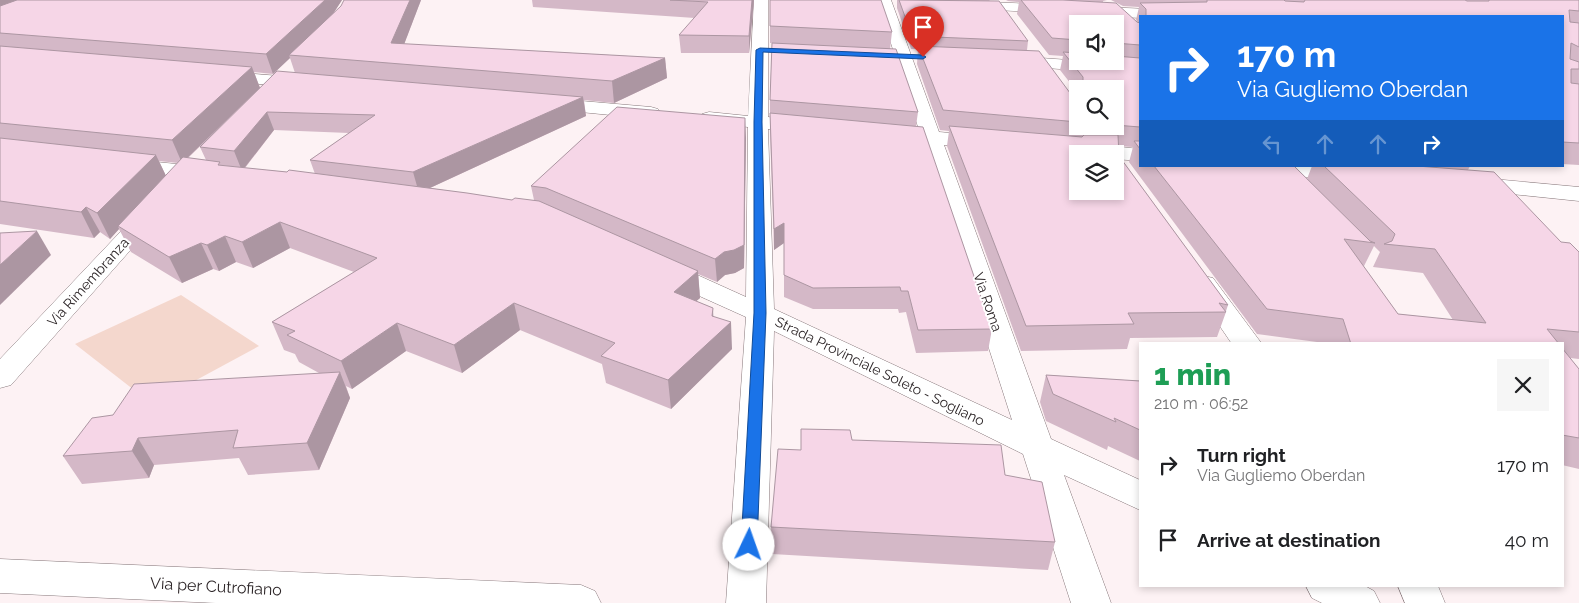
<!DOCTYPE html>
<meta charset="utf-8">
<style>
:root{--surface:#fff;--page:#f6f6f6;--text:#202124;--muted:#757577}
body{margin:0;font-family:Raleway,sans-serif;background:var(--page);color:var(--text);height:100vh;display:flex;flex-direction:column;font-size:19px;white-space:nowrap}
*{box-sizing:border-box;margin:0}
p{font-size:16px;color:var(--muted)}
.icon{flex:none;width:28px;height:28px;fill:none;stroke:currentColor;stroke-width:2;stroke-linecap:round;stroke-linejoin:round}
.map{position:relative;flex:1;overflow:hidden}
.drawer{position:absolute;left:1139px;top:342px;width:425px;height:245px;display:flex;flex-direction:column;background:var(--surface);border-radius:0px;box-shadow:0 2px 8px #0003}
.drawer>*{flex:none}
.top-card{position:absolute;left:1139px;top:15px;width:425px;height:152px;border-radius:0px;box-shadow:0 2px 8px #0003;background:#1a73e8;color:#fff;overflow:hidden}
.buttons{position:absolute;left:1069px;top:15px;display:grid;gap:10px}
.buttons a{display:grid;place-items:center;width:55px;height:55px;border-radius:0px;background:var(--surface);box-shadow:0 2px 8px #0003;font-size:25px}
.pin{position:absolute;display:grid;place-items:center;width:42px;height:42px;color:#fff;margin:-51px -21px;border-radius:50% 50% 50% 0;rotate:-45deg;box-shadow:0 0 5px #0007}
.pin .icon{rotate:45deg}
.me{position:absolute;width:55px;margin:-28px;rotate:3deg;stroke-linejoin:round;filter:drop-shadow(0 0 4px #0008)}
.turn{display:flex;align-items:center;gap:18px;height:105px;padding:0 15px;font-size:22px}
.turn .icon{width:65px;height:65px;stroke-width:2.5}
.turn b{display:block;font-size:35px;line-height:42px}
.lanes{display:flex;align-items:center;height:48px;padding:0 15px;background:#0003;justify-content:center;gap:25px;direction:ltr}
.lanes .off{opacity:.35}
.round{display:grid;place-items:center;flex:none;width:52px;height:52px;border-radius:0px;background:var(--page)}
.overview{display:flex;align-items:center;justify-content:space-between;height:85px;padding:0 15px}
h1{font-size:30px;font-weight:800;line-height:38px;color:#1e9e55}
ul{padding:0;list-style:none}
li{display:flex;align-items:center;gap:15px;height:75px;padding:0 15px}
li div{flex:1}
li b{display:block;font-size:19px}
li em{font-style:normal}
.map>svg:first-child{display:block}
.green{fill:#f4d7cd}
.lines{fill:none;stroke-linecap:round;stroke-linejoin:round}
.minor-casing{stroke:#87787b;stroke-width:1}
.major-casing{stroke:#87787b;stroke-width:1}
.minor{fill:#fff;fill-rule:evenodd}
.major{fill:#fff;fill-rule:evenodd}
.wall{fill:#d4b8c7;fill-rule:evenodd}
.shaded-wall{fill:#ac96a2}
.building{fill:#f6d6e7;stroke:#ac96a2;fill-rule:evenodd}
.route{fill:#1a73e8;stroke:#114b97}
.labels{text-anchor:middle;stroke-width:4;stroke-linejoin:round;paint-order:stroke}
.street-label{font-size:14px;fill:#2d2628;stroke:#fff}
.near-street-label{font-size:16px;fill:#2d2628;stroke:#fff}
</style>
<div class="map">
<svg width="1579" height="603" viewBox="0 0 1579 603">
<rect width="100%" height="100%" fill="#fdf2f4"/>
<polygon class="green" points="181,295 259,346 152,404 75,344"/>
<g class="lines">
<defs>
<g id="minor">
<polygon points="754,0 768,0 768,117 815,123 818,127 815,131 808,133 768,129 774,309 1012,420 923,143 884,138 881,134 884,130 891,128 919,130 877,0 891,0 939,132 985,136 992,138 995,142 992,146 985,148 944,145 1051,439 1140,480 1140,510 1064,475 1111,603 1071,603 1023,454 774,331 766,603 726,603 746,317 655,276 651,270 655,264 664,262 673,264 746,297 748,127 702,122 699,118 702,114 709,112 748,116"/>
<polygon points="966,1 1195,11 1203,16 1140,18 961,8 959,5"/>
<polygon points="1012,56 1140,65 1140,75 1006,65 1003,61 1006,57"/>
<polygon points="218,71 305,78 311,79 314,83 311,87 305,88 212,80 209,76 212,72"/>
<polygon points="547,98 651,107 658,109 661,113 658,117 651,119 540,108 538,104 540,100"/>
<polygon points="1083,143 1140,149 1140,161 1115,159 1115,154 1076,153 1073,149 1076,145"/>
<polygon points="126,159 207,167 215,169 218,174 215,179 207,181 118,170 115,165 118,160"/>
<polygon points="1244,166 1334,166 1356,169 1359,174 1356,179 1348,181 1255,172 1247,171"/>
<polygon points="1471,177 1579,187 1579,201 1463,189 1460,184 1463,179"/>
<polygon points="150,207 158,209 162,214 158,219 11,385 0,388 0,359 142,209"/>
<polygon points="1204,276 1213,278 1262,344 1232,344 1191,284 1195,278"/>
<polygon points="1306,586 1365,586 1374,591 1380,603 1322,603 1312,598"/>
<polygon points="1398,586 1438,586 1445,603 1405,603"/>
</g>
<polygon id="major" points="0,559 581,585 595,591 601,603 216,603 0,593"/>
</defs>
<use href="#minor" class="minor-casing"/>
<use href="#major" class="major-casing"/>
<use href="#minor" class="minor"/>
<use href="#major" class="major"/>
</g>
<g class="wall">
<path d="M0 0H342L334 12 421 0 404 44 665 58 667 78 614 103 584 100 586 116 430 188 512 200H534L531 186 746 138 744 268 735 273 725 275 717 282 698 274 700 298 696 301 713 308V316L732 349 671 409 606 383 602 364 520 330 462 373 406 351 352 389 346 386 350 398 319 470 248 475 239 458 154 465 149 478 82 484 63 456 113 415 319 373 299 362 295 354 284 350 272 322 354 272 290 248 253 268 236 262 219 271 213 269 182 283 131 252 119 229 110 239 100 232 94 238 0 224ZM290 58 295 73 200 147 206 160 188 158 260 88 254 72 273 74ZM274 130 349 133 310 160 315 174 287 172 245 168ZM159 161 178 163 166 176Z"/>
<polygon points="532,0 754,0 749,53 681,53 679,35 695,18 533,7"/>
<polygon points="770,0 892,32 890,49 918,112 916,126 992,329 988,351 916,353 906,312 899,313 898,309 813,309 784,297 784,243 774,250 770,131 770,100 772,43 770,43"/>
<path d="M897 0H989L1028 41 1027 50 1073 97 1078 98V126H1115V89H1078V93L1060 70 1063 56 1049 55 1017 14 1019 2 1008 1 1006 0H1107L1103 1V2L1139 23 1136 20 1139 7 1123 6 1111 0H1579V165L1562 164V16H1140V166H1294L1307 179 1312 166H1470L1468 170 1561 242 1579 252V359L1570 358 1579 369V469L1562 465V344H1332L1257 334 1129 162 1133 147 1118 146 1119 156 1228 305 1226 311V312L1217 337 1130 338 1127 349 1021 351 947 146 949 131 940 130 917 64 918 49H911L897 8ZM1078 24H1115V61H1078ZM1374 246 1380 252 1373 267 1423 273 1453 320 1398 314 1363 266H1364Z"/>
<polygon points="1046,375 1140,381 1140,461 1108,446 1107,450 1046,421 1040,402"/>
<polygon points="801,429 1005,475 1055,542 1048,570 772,554 771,527 801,450"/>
</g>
<g class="shaded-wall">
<polygon points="0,0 41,0 0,14"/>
<polygon points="325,0 342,0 331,17 289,55 290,58 273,74 266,54"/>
<polygon points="410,0 421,0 397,63 391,43"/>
<polygon points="752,0 754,0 749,53 749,36"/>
<polygon points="665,58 667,78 614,103 612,81"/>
<polygon points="252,67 260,88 182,163 172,140"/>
<polygon points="583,97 586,116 419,193 413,172"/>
<polygon points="267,112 274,130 242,171 234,151"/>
<polygon points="745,118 746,138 744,268 735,273 725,275 717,282 715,259 724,252"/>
<polygon points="156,155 167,178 118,226 119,229 110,239 97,213"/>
<polygon points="86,207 100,232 94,238 81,212"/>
<polygon points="280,222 290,248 253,268 242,242"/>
<polygon points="784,223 784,243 774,250 774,229"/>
<polygon points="37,231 51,255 0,305 0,265"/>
<polygon points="225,236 236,262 219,271 207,245"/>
<polygon points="201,243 213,269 182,283 169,257"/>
<polygon points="698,271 700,298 676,319 674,292"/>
<polygon points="514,303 520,330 462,373 454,345"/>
<polygon points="713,308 714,335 731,322 732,349 671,409 668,380 712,316"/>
<polygon points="397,323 406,351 352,389 341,361"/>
<polygon points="340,372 350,398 319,470 307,443"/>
<polygon points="138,438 154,465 149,478 132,451"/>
</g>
<g class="building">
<polygon points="17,0 325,0 266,54 0,33 0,6"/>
<polygon points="344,0 410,0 391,43 665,58 612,81 289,55 341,6"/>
<polygon points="670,0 752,0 749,36 679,35 708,2"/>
<polygon points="770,0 881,0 892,32 770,26"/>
<polygon points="899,0 999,1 1028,41 912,36"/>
<polygon points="1021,0 1063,0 1116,3 1137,22 1140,23 1140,45 1115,43 1115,24 1078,24 1078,40 1052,38"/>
<polygon points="1207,0 1284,0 1285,1 1304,2 1305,0 1465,0 1467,1 1489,1 1489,0 1579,0 1579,11 1569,10 1570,22 1579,23 1579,47 1571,43 1570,59 1579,62 1579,69 1571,69 1571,83 1579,84 1579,143 1562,142 1562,16 1146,16 1146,9 1140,3 1207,2"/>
<polygon points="772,43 896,49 918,112 770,100"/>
<polygon points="0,46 252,67 172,140 0,123"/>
<polygon points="918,46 1039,51 1073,97 1078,98 1078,122 943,110"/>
<polygon points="1063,52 1078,53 1078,61 1115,61 1115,56 1140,58 1140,127 1115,125 1115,89 1083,89 1083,77"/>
<polygon points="277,71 583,97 413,172 310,160 375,115 267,112 234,151 200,147"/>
<polygon points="617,107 745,118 744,245 734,250 724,252 715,259 546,188 531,186"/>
<polygon points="770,113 923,127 992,329 918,330 908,291 901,291 900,287 813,288 784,275 784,223 774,229"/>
<path d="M949 126 1082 137 1084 135H1118L1119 156 1228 305 1219 303 1226 312 1128 313 1134 324 1026 326ZM1078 154H1115V191H1078Z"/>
<polygon points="0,138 156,155 97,213 86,207 81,212 0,201"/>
<polygon points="1134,141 1140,141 1140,149"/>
<polygon points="183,157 220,162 218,165 287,172 289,170 467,193 512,200 515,198 539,201 698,271 674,292 713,308 712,316 731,322 668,380 601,356 615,343 514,303 454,345 397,323 341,361 287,335 295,331 272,322 377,258 280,222 242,242 225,236 207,245 201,243 169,257 118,226"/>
<polygon points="1154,166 1294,166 1370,241 1375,243 1344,239 1398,314 1486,323 1435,249 1384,244 1392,241 1395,234 1324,166 1417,166 1494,172 1561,242 1570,243 1579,252 1579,332 1547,329 1559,344 1351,344 1343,319 1267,309"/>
<polygon points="37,231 0,265 0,233"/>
<polygon points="1562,348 1579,369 1579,438 1562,435"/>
<polygon points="340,372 307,443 233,448 238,430 138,438 132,451 63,456 92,418 113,415 134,384"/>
<polygon points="1046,375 1140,381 1140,430 1114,418 1116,422 1053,394"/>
<polygon points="801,429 850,430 852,440 1001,445 1005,475 1042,482 1055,542 771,527 778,449 801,450"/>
</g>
<polygon class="route" points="760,48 923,55 926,57 923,59 763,52 762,122 766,313 757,545 755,550 749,551 743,550 741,545 754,313 754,122 756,50"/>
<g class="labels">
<g class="street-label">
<text transform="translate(88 282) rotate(-48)" y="5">Via Rimembranza</text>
<text transform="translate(988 302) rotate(71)" y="5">Via Roma</text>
<text transform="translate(880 371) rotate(26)" y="5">Strada Provinciale Soleto - Sogliano</text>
</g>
<g class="near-street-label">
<text transform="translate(216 586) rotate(3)" y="6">Via per Cutrofiano</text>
</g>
</g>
</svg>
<div class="buttons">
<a><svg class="icon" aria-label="sound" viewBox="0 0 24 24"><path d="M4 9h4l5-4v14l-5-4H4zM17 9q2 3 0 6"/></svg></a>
<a><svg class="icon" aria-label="search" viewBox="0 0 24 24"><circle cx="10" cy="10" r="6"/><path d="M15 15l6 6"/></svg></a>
<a><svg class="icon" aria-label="layers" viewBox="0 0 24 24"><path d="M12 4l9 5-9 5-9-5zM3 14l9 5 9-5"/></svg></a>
</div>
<div class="pin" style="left:923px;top:57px;background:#d93025"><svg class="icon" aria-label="arrive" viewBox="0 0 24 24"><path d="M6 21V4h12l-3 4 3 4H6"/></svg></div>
<svg class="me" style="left:749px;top:545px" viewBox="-20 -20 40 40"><circle r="19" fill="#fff"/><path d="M0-13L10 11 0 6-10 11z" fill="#1a73e8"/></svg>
<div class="top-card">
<div class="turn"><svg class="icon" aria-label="right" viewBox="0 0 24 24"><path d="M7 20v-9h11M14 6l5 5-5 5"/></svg><div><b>170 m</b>Via Gugliemo Oberdan</div></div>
<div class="lanes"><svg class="icon off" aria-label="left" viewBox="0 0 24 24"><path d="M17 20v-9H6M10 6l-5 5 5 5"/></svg><svg class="icon off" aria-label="ahead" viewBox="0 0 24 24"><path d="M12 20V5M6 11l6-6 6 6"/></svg><svg class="icon off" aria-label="ahead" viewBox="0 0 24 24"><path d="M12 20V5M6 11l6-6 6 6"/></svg><svg class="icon" aria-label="right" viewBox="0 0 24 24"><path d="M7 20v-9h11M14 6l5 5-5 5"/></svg></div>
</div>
<section class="drawer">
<div class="overview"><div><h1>1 min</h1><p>210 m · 06:52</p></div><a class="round"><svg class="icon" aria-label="close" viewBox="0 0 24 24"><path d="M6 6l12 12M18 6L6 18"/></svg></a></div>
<ul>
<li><svg class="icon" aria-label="right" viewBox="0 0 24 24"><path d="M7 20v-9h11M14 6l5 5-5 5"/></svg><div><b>Turn right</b><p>Via Gugliemo Oberdan</p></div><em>170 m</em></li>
<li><svg class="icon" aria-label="arrive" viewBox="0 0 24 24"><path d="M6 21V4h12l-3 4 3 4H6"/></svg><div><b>Arrive at destination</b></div><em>40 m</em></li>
</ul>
</section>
</div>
